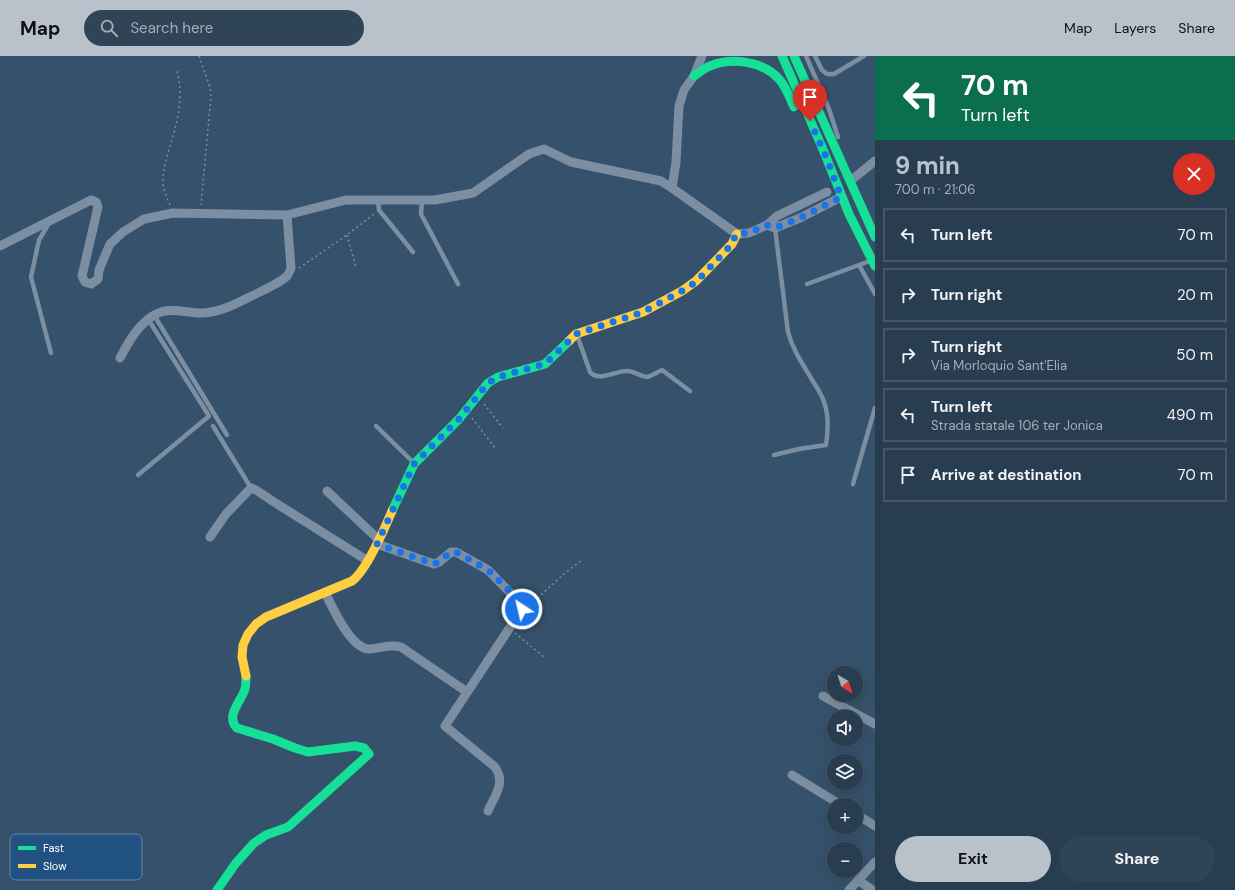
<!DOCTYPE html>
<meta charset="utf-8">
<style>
:root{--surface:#283d50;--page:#304457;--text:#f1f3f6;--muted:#a5aeb7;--line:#445667;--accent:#b9c2cb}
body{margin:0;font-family:"DM Sans",sans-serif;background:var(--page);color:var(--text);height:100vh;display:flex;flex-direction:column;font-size:15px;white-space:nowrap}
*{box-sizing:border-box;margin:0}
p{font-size:13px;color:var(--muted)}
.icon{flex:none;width:22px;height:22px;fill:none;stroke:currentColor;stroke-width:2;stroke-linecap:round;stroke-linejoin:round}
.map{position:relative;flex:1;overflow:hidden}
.panel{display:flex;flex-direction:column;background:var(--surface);width:360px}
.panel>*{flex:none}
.banner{background:#0b6e4f;color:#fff;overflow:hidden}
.needle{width:26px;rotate:141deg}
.controls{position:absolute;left:827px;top:610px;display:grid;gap:8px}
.controls a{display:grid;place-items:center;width:36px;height:36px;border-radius:50%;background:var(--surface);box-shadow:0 4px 16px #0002,0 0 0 1px var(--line);font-size:20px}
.pin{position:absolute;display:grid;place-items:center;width:34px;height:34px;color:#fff;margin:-41px -17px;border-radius:50% 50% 50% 0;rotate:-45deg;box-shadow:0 0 4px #0007}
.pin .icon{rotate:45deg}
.me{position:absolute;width:44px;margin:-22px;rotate:325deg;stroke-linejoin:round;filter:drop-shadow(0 0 3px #0008)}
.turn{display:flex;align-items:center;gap:14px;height:84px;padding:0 20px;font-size:18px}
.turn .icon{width:52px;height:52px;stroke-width:2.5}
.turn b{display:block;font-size:28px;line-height:34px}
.round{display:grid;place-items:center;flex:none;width:42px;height:42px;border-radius:21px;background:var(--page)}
.overview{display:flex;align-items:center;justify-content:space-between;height:68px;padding:0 20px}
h1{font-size:24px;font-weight:700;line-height:30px;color:var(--accent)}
.primary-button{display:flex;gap:8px;margin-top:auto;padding:8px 20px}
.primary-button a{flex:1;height:46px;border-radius:24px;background:var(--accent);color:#111;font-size:16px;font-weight:700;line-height:46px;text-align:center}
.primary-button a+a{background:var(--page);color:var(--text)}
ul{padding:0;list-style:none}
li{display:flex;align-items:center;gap:12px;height:54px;margin:0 8px 6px;padding:0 12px;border:2px solid var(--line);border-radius:0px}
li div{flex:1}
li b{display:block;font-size:15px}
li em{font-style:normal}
header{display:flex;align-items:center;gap:24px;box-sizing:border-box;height:56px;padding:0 20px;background:var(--accent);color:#111}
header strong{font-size:19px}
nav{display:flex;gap:22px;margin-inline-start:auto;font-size:14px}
.search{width:280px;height:36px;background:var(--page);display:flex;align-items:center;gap:10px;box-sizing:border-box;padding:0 14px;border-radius:22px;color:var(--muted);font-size:15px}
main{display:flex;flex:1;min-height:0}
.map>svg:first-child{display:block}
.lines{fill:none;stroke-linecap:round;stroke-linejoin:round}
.path{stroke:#7c8ea1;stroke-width:1.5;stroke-dasharray:2 3;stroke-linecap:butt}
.lane{stroke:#7c8ea1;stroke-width:4.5}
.street{stroke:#7c8ea1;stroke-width:9}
.fast{stroke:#16e098;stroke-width:9}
.slow{stroke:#ffcf43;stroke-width:9}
.route{stroke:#1a73e8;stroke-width:7;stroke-dasharray:0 12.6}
.key{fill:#205181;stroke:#6385a7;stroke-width:1}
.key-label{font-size:11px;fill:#fff}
</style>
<header>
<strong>Map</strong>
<div class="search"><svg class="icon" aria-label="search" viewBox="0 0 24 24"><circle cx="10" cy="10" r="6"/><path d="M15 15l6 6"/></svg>Search here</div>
<nav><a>Map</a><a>Layers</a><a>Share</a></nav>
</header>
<main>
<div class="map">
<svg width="875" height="834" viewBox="0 0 875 834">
<rect width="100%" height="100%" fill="#36516b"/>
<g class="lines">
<g class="path">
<polyline points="199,0 210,31 211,40 201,149"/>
<path d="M170 149C167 142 163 133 163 126 163 110 169 95 173 80 179 60 183 36 177 15"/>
<polyline points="347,179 356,211"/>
<polyline points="299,212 347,179 374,158"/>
<polyline points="484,348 503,372"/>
<polyline points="472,362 495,392"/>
<polyline points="530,549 564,518 583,503"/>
<polyline points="515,577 544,601"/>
</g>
<g class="lane">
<polyline points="806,0 829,53 838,81"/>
<polyline points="815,0 822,14 827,18 834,18 864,0"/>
<polyline points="378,144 379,154 413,196"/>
<polyline points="422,144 421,158 458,228"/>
<polyline points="48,167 48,169 39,184 31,221 51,297"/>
<polyline points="859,209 875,238"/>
<polyline points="807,228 870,205"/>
<polyline points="154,259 227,379"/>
<path d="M577 279 590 316C598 326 616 315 626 315 634 314 640 321 647 321 652 320 657 316 662 314L690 335"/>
<polyline points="213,370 251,432"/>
<polyline points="376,370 413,406"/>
<path d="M774 399 799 393 826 389C828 376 829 362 825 349 823 341 818 333 814 327 804 310 793 295 788 276L775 172"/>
<polyline points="138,419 209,360 148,263"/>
<polyline points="853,428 875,352"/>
</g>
<g class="street">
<polyline points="854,122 875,105"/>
<polyline points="672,132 676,106 679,50 684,34 694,20 702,0"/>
<polyline points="767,169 775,172 800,162 841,141"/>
<polyline points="0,190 91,144 96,146 98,151 82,220 85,226 91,228 98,223 99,214 110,188 123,176 144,163 173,157 287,159 346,144 435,144 473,137 529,98 544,93 571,106 661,125 672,132 737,178 749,177 767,169 777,160 827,136"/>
<path d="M120 302C129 285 139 267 156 258 171 250 188 258 204 257 226 255 245 243 264 234 271 230 281 226 287 220 289 218 290 214 291 212L287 159"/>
<polyline points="327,435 379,484"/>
<polyline points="210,481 226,458 251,432 256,434 274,446 368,505"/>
<path d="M377 488 434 508 439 506 451 496H456L488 514 522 549V553L445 670 495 711C506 727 495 739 488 755"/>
<path d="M325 536C332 551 351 594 370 593 382 592 390 588 401 591L467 636"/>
<polyline points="823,640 875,668"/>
<polyline points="792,719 841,749"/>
<polyline points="856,758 875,770"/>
<polyline points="858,824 872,834"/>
<polyline points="849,834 875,806"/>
</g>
<g class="fast">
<polyline points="782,0 822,91 849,158 875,210"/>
<polyline points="794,0 875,181"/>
<path d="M694 20C699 17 704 12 710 10 732 1 763 5 779 23 786 31 790 42 794 51"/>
<polyline points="392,455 414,408 459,363 488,327 498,321 545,308 569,285"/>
<path d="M217 834 236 807 254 787 266 779 288 771 369 698 364 692 355 690 308 696 295 692 273 683 237 672C225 660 241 646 245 633 246 629 246 625 246 620"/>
</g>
<g class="slow">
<polyline points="569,285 576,278 643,256 682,235 696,225 732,188 737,178"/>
<path d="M246 620 242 601 243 589 248 578 256 568 266 561 352 525C366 515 385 472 392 455"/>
</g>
</g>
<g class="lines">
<polyline class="route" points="522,553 522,549 520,545 488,514 456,496 451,496 438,506 434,508 377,488 414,408 459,363 488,327 498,321 545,308 576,278 643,256 682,235 696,226 732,188 736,178 749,177 767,169 775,172 800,162 841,141 827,103 810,65"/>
</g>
<rect x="10" y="778" width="132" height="46" rx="6" class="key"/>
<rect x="18" y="790" width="18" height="4" fill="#16e098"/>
<rect x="18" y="808" width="18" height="4" fill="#ffcf43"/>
<g class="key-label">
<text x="43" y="796">Fast</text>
<text x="43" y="814">Slow</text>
</g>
</svg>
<div class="controls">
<a><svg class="needle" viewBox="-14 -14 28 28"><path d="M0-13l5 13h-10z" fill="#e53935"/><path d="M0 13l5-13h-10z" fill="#a5aeb7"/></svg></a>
<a><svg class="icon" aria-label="sound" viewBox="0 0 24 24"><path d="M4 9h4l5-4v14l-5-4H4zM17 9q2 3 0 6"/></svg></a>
<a><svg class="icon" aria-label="layers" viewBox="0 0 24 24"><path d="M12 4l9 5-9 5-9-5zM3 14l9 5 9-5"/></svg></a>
<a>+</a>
<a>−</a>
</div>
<div class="pin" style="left:810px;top:65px;background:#d93025"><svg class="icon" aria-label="arrive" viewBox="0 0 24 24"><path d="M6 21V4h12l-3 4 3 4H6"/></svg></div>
<svg class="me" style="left:522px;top:553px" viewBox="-20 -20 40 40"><circle r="17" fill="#1a73e8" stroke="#fff" stroke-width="3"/><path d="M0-11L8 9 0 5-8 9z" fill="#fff"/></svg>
</div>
<section class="panel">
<div class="banner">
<div class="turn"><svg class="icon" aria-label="left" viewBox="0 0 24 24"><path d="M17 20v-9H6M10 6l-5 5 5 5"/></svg><div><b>70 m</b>Turn left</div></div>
</div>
<div class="overview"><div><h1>9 min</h1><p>700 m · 21:06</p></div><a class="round" style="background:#d93025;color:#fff"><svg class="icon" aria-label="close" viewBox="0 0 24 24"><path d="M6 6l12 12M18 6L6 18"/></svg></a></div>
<ul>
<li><svg class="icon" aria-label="left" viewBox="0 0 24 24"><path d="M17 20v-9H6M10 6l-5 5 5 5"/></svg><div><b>Turn left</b></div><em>70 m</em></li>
<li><svg class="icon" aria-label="right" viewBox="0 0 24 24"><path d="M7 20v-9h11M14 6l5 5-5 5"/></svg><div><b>Turn right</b></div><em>20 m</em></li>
<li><svg class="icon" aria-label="right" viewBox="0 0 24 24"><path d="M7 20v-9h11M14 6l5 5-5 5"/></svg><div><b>Turn right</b><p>Via Morloquio Sant'Elia</p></div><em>50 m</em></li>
<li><svg class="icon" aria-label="left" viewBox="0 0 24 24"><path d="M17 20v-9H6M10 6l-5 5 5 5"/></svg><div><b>Turn left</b><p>Strada statale 106 ter Jonica</p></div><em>490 m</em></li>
<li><svg class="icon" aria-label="arrive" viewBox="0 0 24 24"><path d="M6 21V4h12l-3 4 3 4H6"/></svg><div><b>Arrive at destination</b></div><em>70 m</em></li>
</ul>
<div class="primary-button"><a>Exit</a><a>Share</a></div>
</section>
</main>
